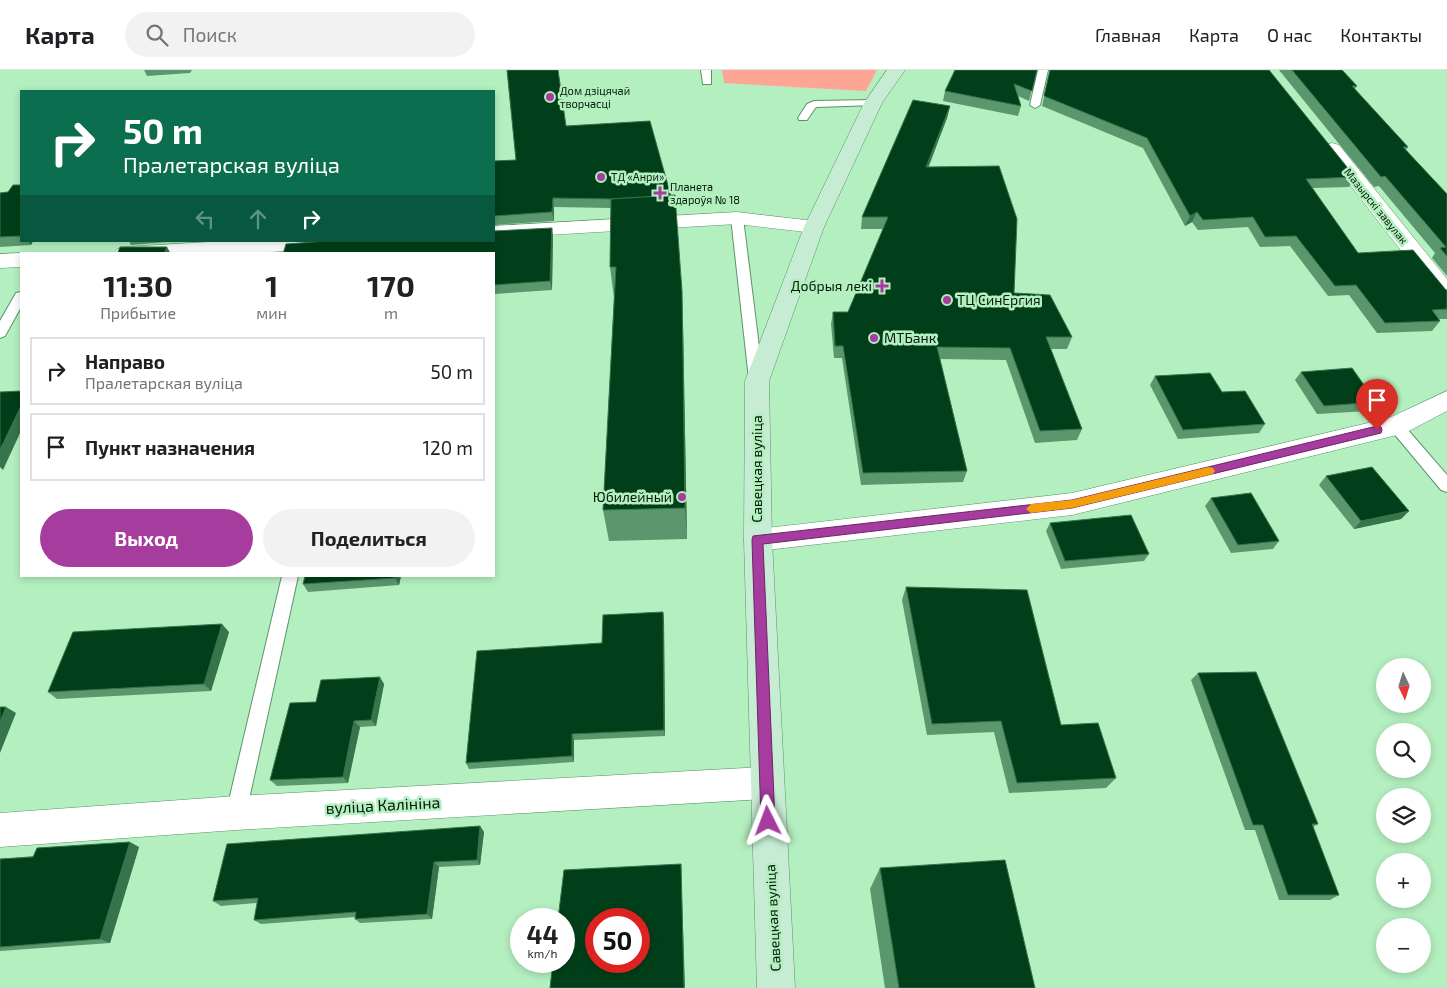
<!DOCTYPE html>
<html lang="ru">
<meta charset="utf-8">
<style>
:root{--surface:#fff;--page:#f2f2f2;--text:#202124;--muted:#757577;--line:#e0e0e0;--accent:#a53c9e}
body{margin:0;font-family:"Exo 2",sans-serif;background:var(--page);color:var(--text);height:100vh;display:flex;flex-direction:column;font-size:19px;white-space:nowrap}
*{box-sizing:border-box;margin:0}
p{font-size:16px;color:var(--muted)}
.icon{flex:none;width:28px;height:28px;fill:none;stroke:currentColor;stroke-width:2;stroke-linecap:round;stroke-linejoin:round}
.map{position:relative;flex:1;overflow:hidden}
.details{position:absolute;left:20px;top:182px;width:475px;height:325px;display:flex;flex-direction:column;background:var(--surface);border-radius:0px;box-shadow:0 2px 8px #0003}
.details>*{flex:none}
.hud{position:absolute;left:20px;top:20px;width:475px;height:152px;border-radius:0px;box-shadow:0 2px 8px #0003;background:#0b6e4f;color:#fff;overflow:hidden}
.needle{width:32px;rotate:176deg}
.buttons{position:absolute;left:1376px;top:588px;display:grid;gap:10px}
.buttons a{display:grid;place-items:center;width:55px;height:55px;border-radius:50%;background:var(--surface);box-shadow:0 2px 8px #0003;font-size:25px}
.speed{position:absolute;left:510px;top:838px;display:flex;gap:10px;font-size:25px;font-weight:700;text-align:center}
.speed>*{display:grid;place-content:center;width:65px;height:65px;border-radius:50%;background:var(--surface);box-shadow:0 2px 8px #0003;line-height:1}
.speed small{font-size:12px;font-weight:400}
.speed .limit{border:8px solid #d22;background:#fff;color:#111}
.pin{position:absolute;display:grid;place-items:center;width:42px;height:42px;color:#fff;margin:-51px -21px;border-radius:50% 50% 50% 0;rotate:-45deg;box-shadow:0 0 5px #0007}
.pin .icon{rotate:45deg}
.me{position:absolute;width:55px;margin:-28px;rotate:357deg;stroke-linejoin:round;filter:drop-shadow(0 0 4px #0008)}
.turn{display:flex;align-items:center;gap:18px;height:105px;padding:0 20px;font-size:22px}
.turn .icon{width:65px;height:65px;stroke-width:2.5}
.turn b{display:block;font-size:35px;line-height:42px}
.lanes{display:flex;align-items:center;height:48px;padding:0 20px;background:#0003;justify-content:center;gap:25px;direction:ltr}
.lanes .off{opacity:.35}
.eta{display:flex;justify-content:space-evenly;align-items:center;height:85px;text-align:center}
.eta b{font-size:30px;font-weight:700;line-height:35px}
.primary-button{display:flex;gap:10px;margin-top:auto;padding:10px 20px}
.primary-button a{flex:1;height:58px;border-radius:30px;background:var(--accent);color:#fff;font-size:20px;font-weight:700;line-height:58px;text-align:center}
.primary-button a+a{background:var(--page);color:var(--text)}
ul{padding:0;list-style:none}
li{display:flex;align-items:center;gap:15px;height:68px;margin:0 10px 8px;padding:0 10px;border:2px solid var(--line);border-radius:0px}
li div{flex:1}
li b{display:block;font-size:19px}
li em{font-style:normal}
header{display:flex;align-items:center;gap:30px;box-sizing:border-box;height:70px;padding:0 25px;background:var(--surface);border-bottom:1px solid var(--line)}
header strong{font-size:24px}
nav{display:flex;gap:28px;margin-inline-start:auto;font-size:18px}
.search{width:350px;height:45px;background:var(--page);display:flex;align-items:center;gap:12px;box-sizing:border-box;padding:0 18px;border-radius:28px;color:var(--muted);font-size:19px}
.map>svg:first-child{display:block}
.green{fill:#fea596}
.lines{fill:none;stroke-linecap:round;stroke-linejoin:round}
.service-casing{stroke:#5b9368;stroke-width:2}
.minor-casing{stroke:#5b9368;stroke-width:1}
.secondary-casing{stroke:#5b9368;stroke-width:1}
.service{fill:#fff;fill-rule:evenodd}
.minor{fill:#fff;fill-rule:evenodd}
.secondary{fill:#c6edd3;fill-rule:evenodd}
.wall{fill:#5a976c}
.shaded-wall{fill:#36744b}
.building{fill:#003f19;stroke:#36744b;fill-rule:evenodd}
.route{fill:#a53c9e;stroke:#6b2767}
.slow{fill:#f59e0b}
.poi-dot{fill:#a53c9e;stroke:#b4efc0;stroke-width:2}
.labels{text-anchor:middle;stroke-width:5;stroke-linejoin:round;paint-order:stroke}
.far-poi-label{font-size:11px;fill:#041a0a;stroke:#b4efc0;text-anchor:start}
.far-street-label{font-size:11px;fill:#041a0a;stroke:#b4efc0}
.poi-label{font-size:14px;fill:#041a0a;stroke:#b4efc0;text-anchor:end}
.street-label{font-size:14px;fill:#041a0a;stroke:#b4efc0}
.near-street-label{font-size:16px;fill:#041a0a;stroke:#b4efc0}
</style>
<header>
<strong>Карта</strong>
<div class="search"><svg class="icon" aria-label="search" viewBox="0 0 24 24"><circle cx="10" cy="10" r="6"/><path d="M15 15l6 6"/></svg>Поиск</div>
<nav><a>Главная</a><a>Карта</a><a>О нас</a><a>Контакты</a></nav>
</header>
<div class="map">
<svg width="1447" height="918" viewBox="0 0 1447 918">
<rect width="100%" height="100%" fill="#b4efc0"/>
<polygon class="green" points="722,0 877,0 866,21 724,13"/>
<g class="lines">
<defs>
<g id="service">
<polygon points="701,0 711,0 711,14 703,14"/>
<polygon points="1038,0 1048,0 1040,35 1035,38 1030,35"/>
<polygon points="873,30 877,31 878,33 877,35 816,37 807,50 799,50 798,48 807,34 814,31"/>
<polygon points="737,144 743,148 763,309 761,313 751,313 749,309 731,148"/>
<polygon points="21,222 21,237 5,266 0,268 0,251 16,223"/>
<polygon points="1396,350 1401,352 1447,405 1447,422 1441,420 1391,360 1389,356 1391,352"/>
<polygon points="282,506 298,506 246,743 243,750 236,753 229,750 226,743"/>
</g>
<g id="minor">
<polygon points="1332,73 1339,75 1447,209 1447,231 1439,229 1325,83 1322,79 1325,75"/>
<polygon points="737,142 814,151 821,152 824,157 821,162 814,163 737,154 494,168 494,156"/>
<polygon points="224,171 347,171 344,176 337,178 238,184 114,184 117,179 125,177"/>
<polygon points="21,183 23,184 21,184 21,197 0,198 0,184"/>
<polygon points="1447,321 1447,341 1405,363 1072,445 758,481 748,478 744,470 748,462 758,459 1072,423 1389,348"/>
<polygon points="766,697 778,702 783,713 778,724 766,729 236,760 0,777 0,743 236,726"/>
</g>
<polygon id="secondary" points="887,0 905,0 882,33 824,157 769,311 772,470 795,918 757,918 744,470 745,311 804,157 864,33"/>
</defs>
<use href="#service" class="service-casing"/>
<use href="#minor" class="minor-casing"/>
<use href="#secondary" class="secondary-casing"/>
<use href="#service" class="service"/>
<use href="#minor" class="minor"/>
<use href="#secondary" class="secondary"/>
</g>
<g class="wall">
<polygon points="144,0 192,0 190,3 147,6"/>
<polygon points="1037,0 1029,31 1018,26 1021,36 1018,46 943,31 945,21"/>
<polygon points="1050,0 1269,0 1355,107 1349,117 1312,118 1358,183 1447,220 1447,249 1439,249 1440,251 1432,261 1377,263 1349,225 1328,226 1290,176 1260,177 1248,157 1198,160 1192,152 1185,156 1143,78 1042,36"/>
<polygon points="1279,0 1342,0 1357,16 1355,19 1408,77 1406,80 1447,124 1447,206 1432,188 1435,183 1379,116 1374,117"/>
<polygon points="950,36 947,48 928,96 1014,223 1072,267 1067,279 1051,279 1082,359 1077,370 1035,373 1006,290 940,289 967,401 963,412 861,415 842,288 834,288 831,254 833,242 848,242 883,159 861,159 862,147"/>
<polygon points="650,51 683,255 687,469 609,471 603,440 614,228 610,197 611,138 554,137 554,151 494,155 494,91 516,90 566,56"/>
<polygon points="21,115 21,171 33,171 31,175 0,177 0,123 8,122"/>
<polygon points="553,166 552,220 494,224 494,184"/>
<polygon points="129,171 179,171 131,175"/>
<polygon points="1301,302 1376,332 1369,341 1317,344 1295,310"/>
<polygon points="1155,306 1222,322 1265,354 1259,363 1178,369 1150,315"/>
<polygon points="1326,406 1409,441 1401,449 1354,459 1319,415"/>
<polygon points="1211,428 1279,471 1273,479 1231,483 1205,436"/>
<polygon points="1050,453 1149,484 1144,491 1061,499 1046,461"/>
<polygon points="305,506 401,506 399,515 308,522 303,514"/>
<polygon points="906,517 1061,655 1116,708 1106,718 1009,723 994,662 927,665 902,530"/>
<polygon points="663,542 664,550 665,666 574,670 574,692 469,699 466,693 602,573"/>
<polygon points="229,562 211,621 57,629 48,622"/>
<polygon points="1198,603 1318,754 1313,757 1339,825 1330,830 1279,830 1255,760 1245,760 1191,610"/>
<polygon points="384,614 376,656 360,657 348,713 277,716 270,710 316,632"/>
<polygon points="480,756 484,762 480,795 439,797 432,849 360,853 355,849 355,847 261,854 254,850 257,833 221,836 213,831"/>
<polygon points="139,777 110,873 0,881 0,789"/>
<polygon points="880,798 1035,918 885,918 870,819"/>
</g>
<g class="shaded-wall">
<polygon points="950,36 947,48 924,109 926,97"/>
<polygon points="553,128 554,137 554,151 552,142"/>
<polygon points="1197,142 1192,152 1185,156 1190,146"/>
<polygon points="552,158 553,166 552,220 550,211"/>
<polygon points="28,171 33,171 31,175"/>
<polygon points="167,177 171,184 164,184"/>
<polygon points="682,221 683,255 687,469 685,438"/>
<polygon points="21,336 21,361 3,400 0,397 0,380"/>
<polygon points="1409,441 1401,449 1354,459 1361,451"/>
<polygon points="395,506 401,506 399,515 395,508"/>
<polygon points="663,542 664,550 665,666 664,660"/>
<polygon points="222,554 229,562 211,621 204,614"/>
<polygon points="380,607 384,614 376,656 371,650"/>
<polygon points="6,637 16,643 0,683 0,652"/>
<polygon points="354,651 360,657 348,713 343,707"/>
<polygon points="572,664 574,670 574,692 572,686"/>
<polygon points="480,756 484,762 480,795 477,790"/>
<polygon points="130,772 139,777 110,873 100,869"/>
<polygon points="434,792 439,797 432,849 427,844"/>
<polygon points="681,794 681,799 685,918 684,918"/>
</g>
<g class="building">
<polygon points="507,0 558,0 566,56 650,51 671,126 611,129 553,128 552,142 494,146 494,91 516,90"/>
<polygon points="955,0 1037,0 1032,21 1014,14 1021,36 945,21"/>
<polygon points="1050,0 1269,0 1355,107 1306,109 1358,183 1413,180 1446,220 1447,220 1447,239 1432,240 1440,251 1385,253 1356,215 1335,216 1296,166 1265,167 1253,147 1203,150 1197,142 1190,146 1147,68 1044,26"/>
<polygon points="1292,0 1342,0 1357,16 1352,16 1408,77 1403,77 1447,124 1447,186 1440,178 1446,177 1385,106 1381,107"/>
<polygon points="913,30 950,36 926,97 999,96 1017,149 1014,223 1050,225 1072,267 1046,267 1082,359 1040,361 1010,278 937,277 967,401 863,403 843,276 835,276 833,242 848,242 888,147 862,147"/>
<polygon points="13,115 21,115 21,166 0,167 0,123 8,122"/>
<polygon points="675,125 682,221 685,438 603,440 616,197 610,197 611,129"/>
<polygon points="552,158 550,211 494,215 494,184 283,184 286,174 329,171 494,171 494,161"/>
<polygon points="120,177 167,177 164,184 117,184"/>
<polygon points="1352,298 1376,332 1324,336 1301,302"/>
<polygon points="1210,303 1222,322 1245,321 1265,354 1183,360 1155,306"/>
<polygon points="21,321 21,336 0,380 0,322"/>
<polygon points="1372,397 1409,441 1361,451 1326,406"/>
<polygon points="1251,423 1279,471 1238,475 1211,428"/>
<polygon points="1131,445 1149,484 1065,491 1050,453"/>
<polygon points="305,506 395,506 395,508 303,514"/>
<polygon points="906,517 1027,520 1061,655 1098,653 1116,708 1017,713 1001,651 932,654"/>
<polygon points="663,542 664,660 572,664 572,686 466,693 477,581 602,573 603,545"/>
<polygon points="222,554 204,614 48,622 73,562"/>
<polygon points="1256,602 1318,754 1312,754 1339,825 1288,825 1263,755 1253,755 1198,603"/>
<polygon points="380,607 371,650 354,651 343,707 270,710 290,633 316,632 321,610"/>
<polygon points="0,637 6,637 0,652"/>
<polygon points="480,756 477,790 434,792 427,844 355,849 356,842 254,850 258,828 213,831 227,774"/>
<polygon points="130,772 100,869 0,877 0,789 33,787 37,778"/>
<polygon points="1005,790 1035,918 899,918 880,798"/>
<path d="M681 794 684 918H550L553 891H564V849H558L564 800ZM596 849H639V891H596Z"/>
</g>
<polygon class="route" points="1377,356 1381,357 1382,360 1381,363 1072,438 763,474 775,751 773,756 768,758 763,756 761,751 752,470 753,466 1072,430"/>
<polygon class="slow" points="1209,397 1213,398 1215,401 1213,404 1072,438 1031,443 1026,439 1031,434 1072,430"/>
<g class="poi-dot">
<circle cx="550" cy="27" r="5"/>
<circle cx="601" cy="107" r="5"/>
<path d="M657.5 115.5h5v5h5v5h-5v5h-5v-5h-5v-5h5z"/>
<path d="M879.5 208.5h5v5h5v5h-5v5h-5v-5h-5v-5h5z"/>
<circle cx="947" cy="230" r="5"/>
<circle cx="874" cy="268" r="5"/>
<circle cx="682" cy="427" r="5"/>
</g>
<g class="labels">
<g class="far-poi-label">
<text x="560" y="25">Дом дзіцячай<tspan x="560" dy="13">творчасці</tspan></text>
<text x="611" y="111">ТД «Анри»</text>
<text x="670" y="121">Планета<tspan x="670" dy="13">здароўя № 18</tspan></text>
</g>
<g class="far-street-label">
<text transform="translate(1376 136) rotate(51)" y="4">Мазырскі завулак</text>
</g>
<g class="poi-label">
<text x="872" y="221">Добрыя лекі</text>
<text x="957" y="235" text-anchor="start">ТЦ СинЕргия</text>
<text x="884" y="273" text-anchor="start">МТБанк</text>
<text x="672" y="432">Юбилейный</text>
</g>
<g class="street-label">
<text transform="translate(757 399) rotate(-90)" y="5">Савецкая вуліца</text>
<text transform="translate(773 848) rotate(-93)" y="5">Савецкая вуліца</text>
</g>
<g class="near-street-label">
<text transform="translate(383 735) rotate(-3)" y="6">вуліца Калініна</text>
</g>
</g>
</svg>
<div class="buttons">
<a><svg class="needle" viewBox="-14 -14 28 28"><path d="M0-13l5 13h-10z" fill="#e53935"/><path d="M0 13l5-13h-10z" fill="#757577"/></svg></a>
<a><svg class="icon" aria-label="search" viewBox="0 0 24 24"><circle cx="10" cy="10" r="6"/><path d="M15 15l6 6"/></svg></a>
<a><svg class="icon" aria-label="layers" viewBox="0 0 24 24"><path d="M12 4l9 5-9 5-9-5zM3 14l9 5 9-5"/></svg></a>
<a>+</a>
<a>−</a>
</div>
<div class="speed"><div>44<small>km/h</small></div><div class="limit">50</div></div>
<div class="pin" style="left:1377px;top:360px;background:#d93025"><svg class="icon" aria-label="arrive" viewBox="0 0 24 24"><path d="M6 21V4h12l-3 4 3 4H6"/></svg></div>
<svg class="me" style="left:768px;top:751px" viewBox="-20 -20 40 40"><path d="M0-17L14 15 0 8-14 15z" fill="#a53c9e" stroke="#fff" stroke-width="4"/></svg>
<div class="hud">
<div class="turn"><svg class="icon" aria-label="right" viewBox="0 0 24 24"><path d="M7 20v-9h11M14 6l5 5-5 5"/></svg><div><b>50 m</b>Пралетарская вуліца</div></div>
<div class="lanes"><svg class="icon off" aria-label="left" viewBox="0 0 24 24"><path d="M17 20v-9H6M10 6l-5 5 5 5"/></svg><svg class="icon off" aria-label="ahead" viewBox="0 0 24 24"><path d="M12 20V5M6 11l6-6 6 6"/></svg><svg class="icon" aria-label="right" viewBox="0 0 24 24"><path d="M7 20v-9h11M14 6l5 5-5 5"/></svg></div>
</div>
<section class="details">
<div class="eta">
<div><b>11:30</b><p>Прибытие</p></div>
<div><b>1</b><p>мин</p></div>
<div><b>170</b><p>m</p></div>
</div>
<ul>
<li><svg class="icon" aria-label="right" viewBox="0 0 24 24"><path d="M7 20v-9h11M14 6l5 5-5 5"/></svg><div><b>Направо</b><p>Пралетарская вуліца</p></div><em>50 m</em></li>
<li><svg class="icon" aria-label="arrive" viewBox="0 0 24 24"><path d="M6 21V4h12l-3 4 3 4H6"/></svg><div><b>Пункт назначения</b></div><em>120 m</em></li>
</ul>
<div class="primary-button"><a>Выход</a><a>Поделиться</a></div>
</section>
</div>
